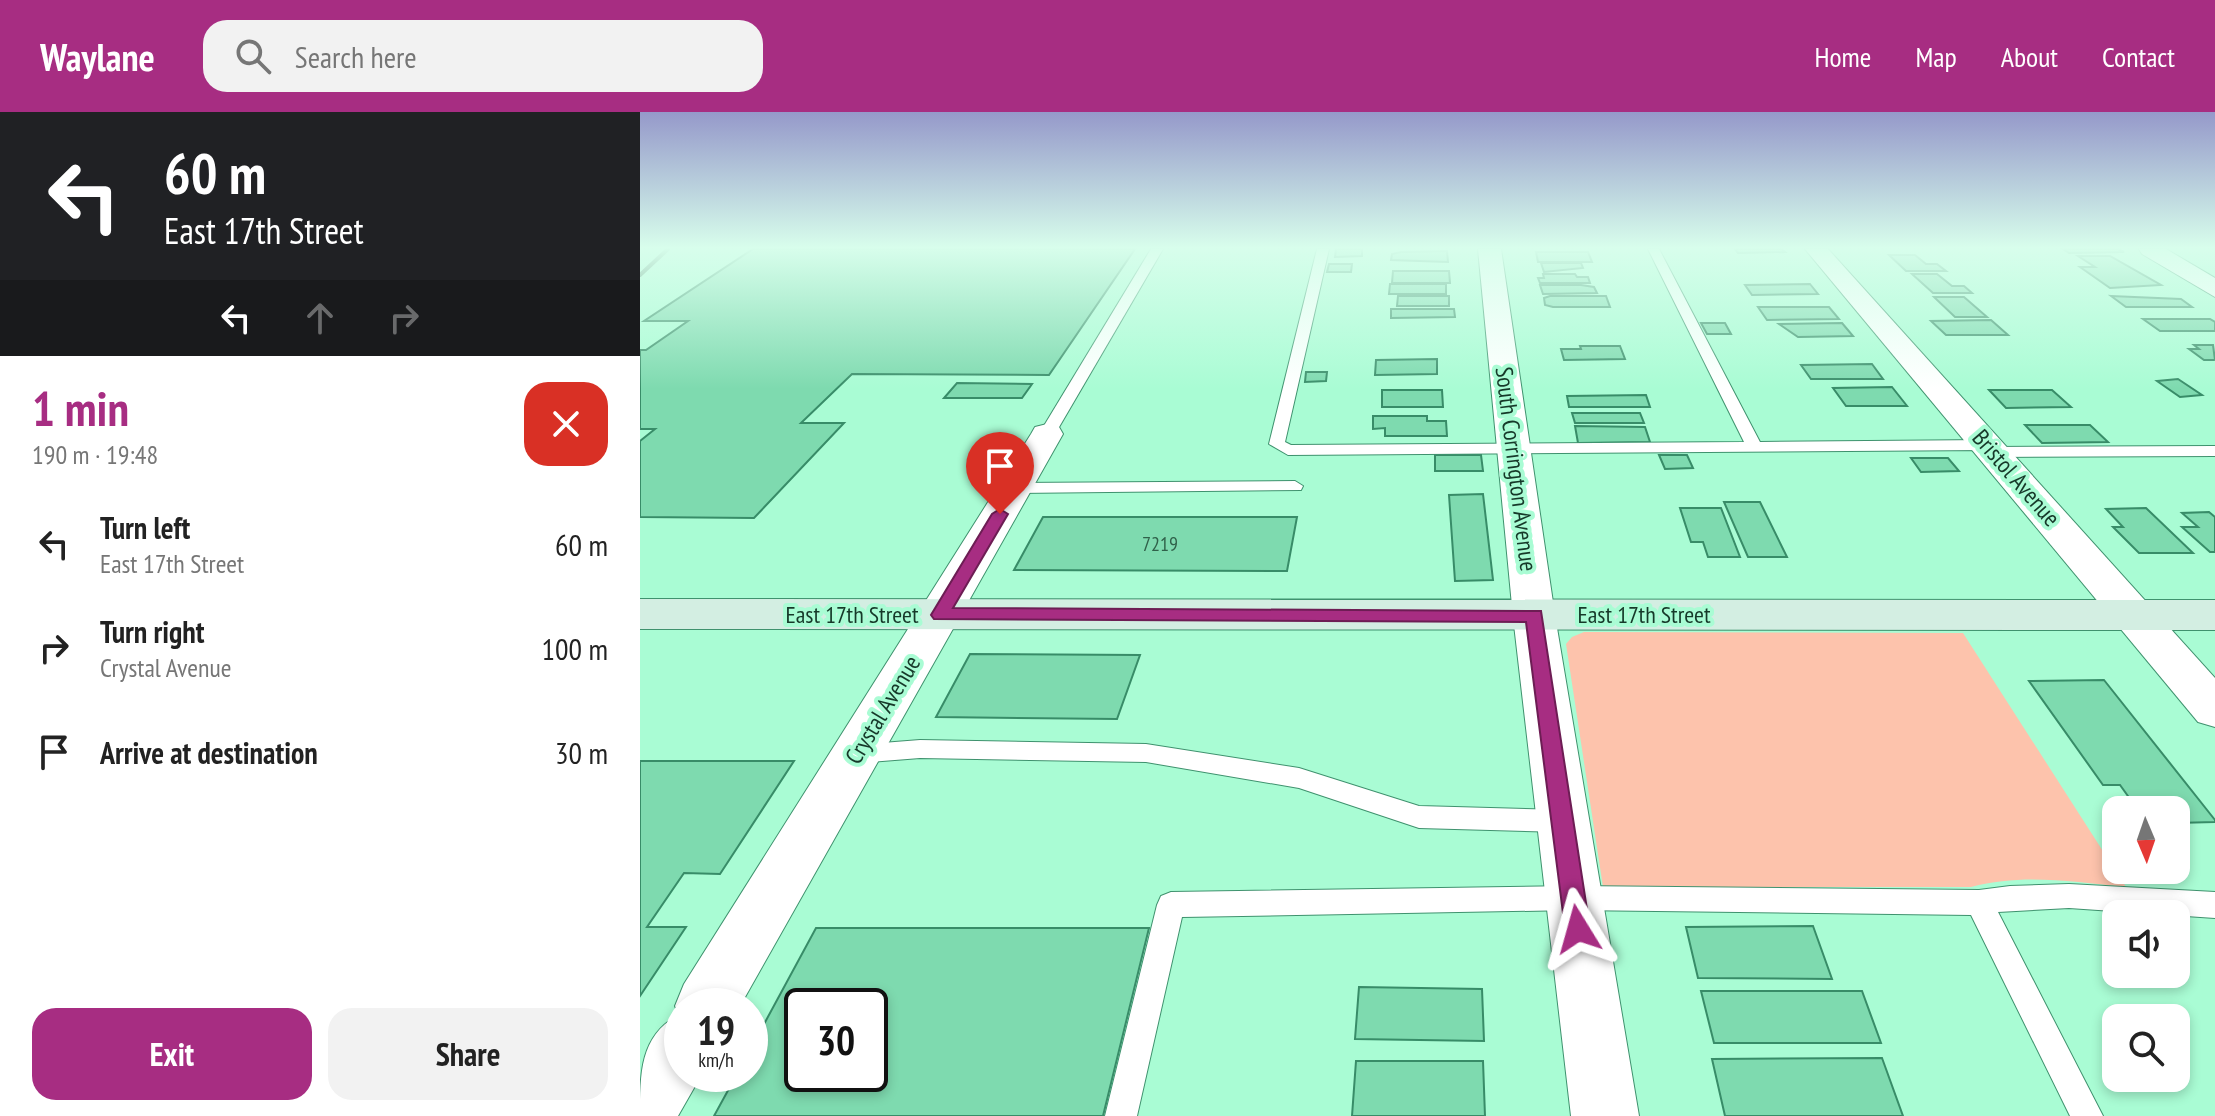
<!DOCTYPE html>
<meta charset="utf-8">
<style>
:root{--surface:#fff;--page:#f2f2f2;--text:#222;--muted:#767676;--accent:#a72d82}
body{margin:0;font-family:"PT Sans Narrow",sans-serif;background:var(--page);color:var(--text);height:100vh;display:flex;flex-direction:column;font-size:30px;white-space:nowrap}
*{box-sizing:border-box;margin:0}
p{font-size:26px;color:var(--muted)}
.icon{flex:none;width:44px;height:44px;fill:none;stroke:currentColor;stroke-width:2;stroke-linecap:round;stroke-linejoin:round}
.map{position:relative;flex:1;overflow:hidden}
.details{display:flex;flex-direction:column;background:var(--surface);width:640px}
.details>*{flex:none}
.banner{background:#202124;color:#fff;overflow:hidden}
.needle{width:52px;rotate:178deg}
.fabs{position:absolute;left:1462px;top:684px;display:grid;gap:16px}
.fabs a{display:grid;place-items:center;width:88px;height:88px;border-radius:16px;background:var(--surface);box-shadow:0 4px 12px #0003;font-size:40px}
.speed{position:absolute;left:24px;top:876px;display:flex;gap:16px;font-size:40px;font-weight:700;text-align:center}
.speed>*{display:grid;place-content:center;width:104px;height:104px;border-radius:50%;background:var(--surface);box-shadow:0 4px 12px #0003;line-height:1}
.speed small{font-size:20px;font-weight:400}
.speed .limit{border:4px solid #111;border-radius:12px;background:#fff;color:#111}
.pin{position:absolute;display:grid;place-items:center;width:68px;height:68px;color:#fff;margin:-82px -34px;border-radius:50% 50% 50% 0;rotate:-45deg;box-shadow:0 0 8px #0007}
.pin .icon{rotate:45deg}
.me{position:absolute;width:88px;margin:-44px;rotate:352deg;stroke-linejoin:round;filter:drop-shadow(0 0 6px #0008)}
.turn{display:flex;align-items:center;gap:28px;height:168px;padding:0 32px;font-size:36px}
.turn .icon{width:104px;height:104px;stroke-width:2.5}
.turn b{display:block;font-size:56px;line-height:68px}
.lanes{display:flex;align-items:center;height:76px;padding:0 32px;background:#0003;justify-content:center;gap:40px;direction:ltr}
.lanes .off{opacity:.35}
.round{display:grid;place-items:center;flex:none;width:84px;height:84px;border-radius:24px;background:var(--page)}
.headline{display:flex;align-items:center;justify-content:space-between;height:136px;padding:0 32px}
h1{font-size:48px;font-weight:700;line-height:60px;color:var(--accent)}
.cta{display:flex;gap:16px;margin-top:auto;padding:16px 32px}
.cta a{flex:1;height:92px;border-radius:24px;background:var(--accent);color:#fff;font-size:32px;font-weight:700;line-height:92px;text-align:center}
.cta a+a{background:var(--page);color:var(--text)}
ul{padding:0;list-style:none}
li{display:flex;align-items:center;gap:24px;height:104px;padding:0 32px}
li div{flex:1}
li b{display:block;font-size:30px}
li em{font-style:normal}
header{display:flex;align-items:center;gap:48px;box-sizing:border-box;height:112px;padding:0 40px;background:var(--accent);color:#fff}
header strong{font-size:38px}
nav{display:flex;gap:44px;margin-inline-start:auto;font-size:28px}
.search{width:560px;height:72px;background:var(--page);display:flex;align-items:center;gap:20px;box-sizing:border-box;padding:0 28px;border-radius:24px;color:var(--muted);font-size:30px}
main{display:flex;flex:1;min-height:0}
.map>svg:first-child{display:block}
.green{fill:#fdc3ac}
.building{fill:#7edaaf;stroke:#388c68;stroke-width:2;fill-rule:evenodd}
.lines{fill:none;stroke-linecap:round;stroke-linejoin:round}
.lane-casing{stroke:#3f926e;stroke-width:2}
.street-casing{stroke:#3f926e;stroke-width:2}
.secondary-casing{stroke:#3f926e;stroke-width:2}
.lane{fill:#fff;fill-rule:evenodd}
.street{fill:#fff;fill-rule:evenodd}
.secondary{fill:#d3eee2;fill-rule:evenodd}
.rail{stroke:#41735b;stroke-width:4}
.route{fill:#a72d82;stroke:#6d1d54;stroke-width:2}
.labels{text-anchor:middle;stroke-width:8;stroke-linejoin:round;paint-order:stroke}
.number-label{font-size:20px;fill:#30614a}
.street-label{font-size:24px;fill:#163929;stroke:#a9fcd4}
</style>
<header>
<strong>Waylane</strong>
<div class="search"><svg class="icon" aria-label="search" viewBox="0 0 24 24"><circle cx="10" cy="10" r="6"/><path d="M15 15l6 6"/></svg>Search here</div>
<nav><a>Home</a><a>Map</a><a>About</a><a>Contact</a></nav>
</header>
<main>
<section class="details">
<div class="banner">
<div class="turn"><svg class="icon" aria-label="left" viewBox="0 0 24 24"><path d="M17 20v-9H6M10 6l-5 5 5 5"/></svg><div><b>60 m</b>East 17th Street</div></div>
<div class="lanes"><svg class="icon" aria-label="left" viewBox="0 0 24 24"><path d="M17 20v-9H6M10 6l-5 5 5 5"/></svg><svg class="icon off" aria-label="ahead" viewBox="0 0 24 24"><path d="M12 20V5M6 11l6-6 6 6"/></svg><svg class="icon off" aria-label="right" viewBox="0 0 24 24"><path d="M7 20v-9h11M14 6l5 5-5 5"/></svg></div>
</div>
<div class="headline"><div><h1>1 min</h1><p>190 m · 19:48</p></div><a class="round" style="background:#d93025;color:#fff"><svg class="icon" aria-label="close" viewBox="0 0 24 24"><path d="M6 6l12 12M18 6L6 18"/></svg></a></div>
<ul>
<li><svg class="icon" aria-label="left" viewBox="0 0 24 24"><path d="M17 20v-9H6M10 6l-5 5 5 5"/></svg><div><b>Turn left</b><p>East 17th Street</p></div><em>60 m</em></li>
<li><svg class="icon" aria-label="right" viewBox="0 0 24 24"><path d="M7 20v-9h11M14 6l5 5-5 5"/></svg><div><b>Turn right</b><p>Crystal Avenue</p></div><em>100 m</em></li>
<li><svg class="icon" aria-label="arrive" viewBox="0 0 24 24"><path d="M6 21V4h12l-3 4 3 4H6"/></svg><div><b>Arrive at destination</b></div><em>30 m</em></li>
</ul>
<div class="cta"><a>Exit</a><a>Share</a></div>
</section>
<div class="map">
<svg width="1575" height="1004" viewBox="0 0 1575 1004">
<rect width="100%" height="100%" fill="#a9fcd4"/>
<path class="green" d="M944 520 1323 521 1486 775C1432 770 1384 761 1331 775H963L926 532 932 525Z"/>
<g class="building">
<polygon points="113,137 495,137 409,263 212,262 161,311 204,311 114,406 0,405 0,329 15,317 0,317 0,238 6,238 48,209 4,209"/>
<polygon points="696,137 722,137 722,144 695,145"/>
<polygon points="1095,137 1141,137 1145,140 1098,141"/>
<polygon points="1423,137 1478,137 1484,140 1429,141"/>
<polygon points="807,139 808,150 751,148 752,142 761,140"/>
<polygon points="896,140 948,140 952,150 898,150"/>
<polygon points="1249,143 1275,143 1286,152 1297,152 1306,159 1266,159"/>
<polygon points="1438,144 1470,144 1521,173 1470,176 1440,155 1455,155"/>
<polygon points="901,151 941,151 943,156 904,160"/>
<polygon points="689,152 712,152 711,160 687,160"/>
<polygon points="753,159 809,159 810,171 752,171"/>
<polygon points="903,162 935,162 937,165 948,165 950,171 900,171 898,166 904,166"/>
<polygon points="1272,162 1297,162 1312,174 1324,174 1332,181 1293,181"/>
<polygon points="750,172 806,172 806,182 749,182"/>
<polygon points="1170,172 1178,182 1112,183 1105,173"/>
<polygon points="900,173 941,173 954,175 957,181 903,182"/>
<polygon points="758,184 809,184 809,194 757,194"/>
<polygon points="910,184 966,184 970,195 913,195 905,193 904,186"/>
<polygon points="1471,184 1541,187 1552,195 1486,195"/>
<polygon points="1294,185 1324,185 1347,205 1315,205"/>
<polygon points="1118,195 1189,195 1199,207 1127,208"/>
<polygon points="751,197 814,197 815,205 751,206"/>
<polygon points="1503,207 1570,207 1575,210 1575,219 1520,219"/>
<polygon points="1351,208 1368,223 1306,223 1291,209"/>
<polygon points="1061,211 1085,211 1091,222 1067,222"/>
<polygon points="1202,211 1213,224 1158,225 1139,212"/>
<polygon points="1554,233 1573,233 1575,248 1564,248 1549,237 1559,237"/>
<polygon points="940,234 980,234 985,247 924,248 921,237 941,237"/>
<polygon points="797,247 797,262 735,263 736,248"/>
<polygon points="1232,252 1243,267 1171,267 1161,253"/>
<polygon points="666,260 687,260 686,269 665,270"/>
<polygon points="1538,267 1562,283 1540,285 1517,269"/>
<polygon points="317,271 392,272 382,286 304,286"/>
<polygon points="1252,275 1267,294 1206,294 1193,276"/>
<polygon points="742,278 802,278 803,295 742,295"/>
<polygon points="1349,278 1412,278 1431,295 1366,296"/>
<polygon points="1006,283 1010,295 929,295 927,284"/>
<polygon points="932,301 1000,301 1004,311 935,311"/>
<polygon points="733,304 787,304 787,309 806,309 807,324 745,324 745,316 733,317"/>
<polygon points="1385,313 1450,313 1468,330 1402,331"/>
<polygon points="935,314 1005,315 1010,330 938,331"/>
<polygon points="795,343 841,343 843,359 795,359"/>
<polygon points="1019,343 1047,343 1053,356 1025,357"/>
<polygon points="1271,346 1308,346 1319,359 1281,360"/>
<polygon points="843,382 853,468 815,469 809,383"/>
<polygon points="1084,390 1120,390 1147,445 1108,445"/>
<polygon points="1040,396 1081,396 1100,445 1068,445 1063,430 1051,430"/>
<polygon points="1506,396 1553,441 1499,441 1473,415 1483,415 1466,397"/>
<polygon points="1569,400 1575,405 1575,440 1570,440 1542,415 1558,415 1542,401"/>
<polygon points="403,405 657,405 647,459 374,458"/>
<polygon points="330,542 500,543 477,607 296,605"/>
<polygon points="1464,568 1575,708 1575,710 1536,711 1536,698 1498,698 1480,673 1463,673 1389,569"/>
<polygon points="0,649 154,649 80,762 44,761 7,815 46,815 0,884"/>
<polygon points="1173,814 1192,867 1058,866 1046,815"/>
<path d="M176 816H509L463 1004H74L97 962H110V938ZM162 894H230V962H162Z"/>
<polygon points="719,875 842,877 844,929 715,927"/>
<polygon points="1061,879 1222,879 1241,931 1074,931"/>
<polygon points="1242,946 1263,1004 1085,1004 1072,947"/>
<polygon points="716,949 843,949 845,1004 712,1004"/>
</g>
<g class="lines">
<defs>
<g id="lane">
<polygon points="511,137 523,137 415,322 407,327 401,325 399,322"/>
<polygon points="677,137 689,137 645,330 651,333 1104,330 1008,137 1019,137 1120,330 1347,328 1353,330 1353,335 1575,334 1575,344 1353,345 1347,343 1347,338 648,343 629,332"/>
<polygon points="655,369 663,374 661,378 375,381 367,376 375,371"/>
<polygon points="280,628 506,632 659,656 779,694 923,698 932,701 936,709 932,717 923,720 779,716 659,676 506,650 280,646 217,651 209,649 205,642 209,635 217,633"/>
<polygon points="1429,772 1575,780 1575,806 1429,796 1358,800 1463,1004 1430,1004 1331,803 933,798 542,805 497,1004 465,1004 517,793 521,784 531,780 933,774 1339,778 1370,774"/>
</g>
<g id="street">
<polygon points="838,137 861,137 915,504 999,1004 931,1004 873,504"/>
<polygon points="1165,137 1188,137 1575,566 1575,615 1558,610"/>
<polygon points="1499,137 1526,137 1575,166 1575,185 1502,142"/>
<path d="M407 312 419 315 423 322 100 894H42V962H62L38 1004H0C0 961 0 923 39 903L35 894 44 872 391 322 395 315Z"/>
</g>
<polygon id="secondary" points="0,487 1575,488 1575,518 0,517"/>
</defs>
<use href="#lane" class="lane-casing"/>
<use href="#street" class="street-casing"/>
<use href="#secondary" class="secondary-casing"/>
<use href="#lane" class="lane"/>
<use href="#street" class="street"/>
<use href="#secondary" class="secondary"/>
<polyline class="rail" points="0,163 28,137"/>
</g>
<linearGradient id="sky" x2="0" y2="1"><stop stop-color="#9599ca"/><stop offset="0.49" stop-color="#d8feec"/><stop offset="1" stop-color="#d8feec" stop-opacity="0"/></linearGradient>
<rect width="1575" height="277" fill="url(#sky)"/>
<polygon class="route" points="360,397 368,402 313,496 901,499 950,817 947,825 938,829 929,825 925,817 886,510 294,507 291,503 352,402"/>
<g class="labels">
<g class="number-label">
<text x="520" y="439">7219</text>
</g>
<g class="street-label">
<text transform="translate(876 357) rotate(83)" y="8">South Corrington Avenue</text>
<text transform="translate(1376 366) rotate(49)" y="8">Bristol Avenue</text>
<text x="212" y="511">East 17th Street</text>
<text x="1004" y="511">East 17th Street</text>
<text transform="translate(243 598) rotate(-59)" y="8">Crystal Avenue</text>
</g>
</g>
</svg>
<div class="fabs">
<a><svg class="needle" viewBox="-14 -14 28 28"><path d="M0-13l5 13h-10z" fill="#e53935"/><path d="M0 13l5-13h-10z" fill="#767676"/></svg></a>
<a><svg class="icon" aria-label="sound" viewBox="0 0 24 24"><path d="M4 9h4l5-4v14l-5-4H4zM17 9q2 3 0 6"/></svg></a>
<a><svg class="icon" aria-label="search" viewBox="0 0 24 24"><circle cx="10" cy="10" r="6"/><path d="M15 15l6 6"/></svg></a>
</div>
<div class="speed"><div>19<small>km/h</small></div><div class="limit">30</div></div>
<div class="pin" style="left:360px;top:402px;background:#d93025"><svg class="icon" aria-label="arrive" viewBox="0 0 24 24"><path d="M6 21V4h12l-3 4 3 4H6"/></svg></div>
<svg class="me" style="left:938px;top:817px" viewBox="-20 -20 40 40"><path d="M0-17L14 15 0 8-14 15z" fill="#a72d82" stroke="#fff" stroke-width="4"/></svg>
</div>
</main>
